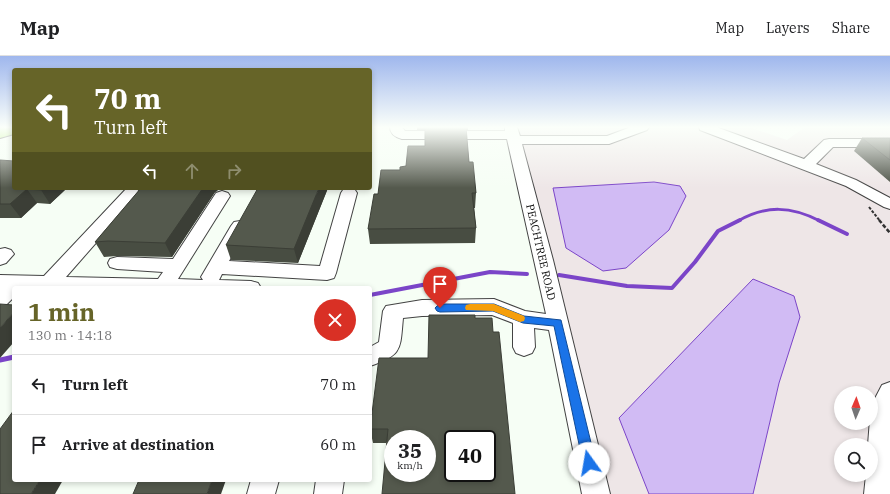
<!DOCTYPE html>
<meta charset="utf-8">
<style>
:root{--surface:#fff;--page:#f2f2f2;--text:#202124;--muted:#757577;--line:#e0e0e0;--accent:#666428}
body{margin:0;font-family:"IBM Plex Serif",serif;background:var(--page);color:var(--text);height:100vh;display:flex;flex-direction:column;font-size:15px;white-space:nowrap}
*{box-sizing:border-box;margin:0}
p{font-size:13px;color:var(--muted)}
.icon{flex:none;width:22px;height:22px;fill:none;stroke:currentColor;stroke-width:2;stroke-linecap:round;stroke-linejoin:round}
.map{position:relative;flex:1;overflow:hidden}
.side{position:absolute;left:12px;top:230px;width:360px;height:196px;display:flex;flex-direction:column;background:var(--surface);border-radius:4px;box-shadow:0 2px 6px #0003}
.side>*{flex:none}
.guide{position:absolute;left:12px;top:12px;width:360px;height:122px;border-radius:4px;box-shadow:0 2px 6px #0003;background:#666428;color:#fff;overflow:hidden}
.needle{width:26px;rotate:2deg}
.tools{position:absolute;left:834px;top:330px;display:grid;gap:8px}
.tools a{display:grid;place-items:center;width:44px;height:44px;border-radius:50%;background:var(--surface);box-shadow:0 2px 6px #0003;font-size:20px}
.speed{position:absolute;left:384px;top:374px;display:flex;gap:8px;font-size:20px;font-weight:700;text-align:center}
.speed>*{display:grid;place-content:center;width:52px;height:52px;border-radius:50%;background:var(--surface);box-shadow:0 2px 6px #0003;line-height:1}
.speed small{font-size:10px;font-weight:400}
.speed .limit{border:2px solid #111;border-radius:6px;background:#fff;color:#111}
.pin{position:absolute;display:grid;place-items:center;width:34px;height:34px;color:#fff;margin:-41px -17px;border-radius:50% 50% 50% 0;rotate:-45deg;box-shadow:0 0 4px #0007}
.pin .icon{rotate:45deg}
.me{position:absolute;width:44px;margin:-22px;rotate:347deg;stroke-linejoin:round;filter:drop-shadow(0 0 3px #0008)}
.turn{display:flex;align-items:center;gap:14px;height:84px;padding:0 16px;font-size:18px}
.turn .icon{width:52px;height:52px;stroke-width:2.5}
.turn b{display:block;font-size:28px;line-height:34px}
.lanes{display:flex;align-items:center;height:38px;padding:0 16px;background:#0003;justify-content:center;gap:20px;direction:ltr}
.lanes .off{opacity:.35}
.round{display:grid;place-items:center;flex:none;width:42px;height:42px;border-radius:21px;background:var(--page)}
.headline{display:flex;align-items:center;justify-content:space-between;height:68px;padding:0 16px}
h1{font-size:24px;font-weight:700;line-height:30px;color:var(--accent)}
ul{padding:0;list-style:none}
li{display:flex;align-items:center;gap:12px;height:60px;padding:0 16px;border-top:1px solid var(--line)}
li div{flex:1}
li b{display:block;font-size:15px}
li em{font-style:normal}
header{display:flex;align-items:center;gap:24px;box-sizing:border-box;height:56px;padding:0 20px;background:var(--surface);border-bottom:1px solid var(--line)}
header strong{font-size:19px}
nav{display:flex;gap:22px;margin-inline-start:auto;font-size:14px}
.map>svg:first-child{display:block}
.industrial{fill:#eee6e7;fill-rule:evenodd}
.water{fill:#d1bbf4;stroke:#7b45c8}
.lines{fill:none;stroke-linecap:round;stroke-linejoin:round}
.stream-far2{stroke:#7b45c8;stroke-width:3}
.stream-far1{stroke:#7b45c8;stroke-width:4}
.stream{stroke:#7b45c8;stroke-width:5}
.minor-casing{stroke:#434343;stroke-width:2}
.highway-casing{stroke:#212121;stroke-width:2}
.path-far1{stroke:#323232;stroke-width:2;stroke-dasharray:3 1.5;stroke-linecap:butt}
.path{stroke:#323232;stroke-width:2.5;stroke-dasharray:4 2;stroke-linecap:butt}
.minor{fill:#fff;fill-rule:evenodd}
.highway{fill:#aced64;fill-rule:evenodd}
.wall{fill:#484d42}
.shaded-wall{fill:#3b3e36}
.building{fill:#54594d;stroke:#3b3e36;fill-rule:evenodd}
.route{fill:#1a73e8;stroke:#114b97}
.slow{fill:#f59e0b}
.labels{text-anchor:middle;stroke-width:4;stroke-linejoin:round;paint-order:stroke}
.street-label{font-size:11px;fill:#101010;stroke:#fff}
</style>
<header>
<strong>Map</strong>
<nav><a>Map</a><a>Layers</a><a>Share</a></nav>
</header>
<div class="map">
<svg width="890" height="438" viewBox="0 0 890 438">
<rect width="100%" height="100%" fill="#f6fef5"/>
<path class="industrial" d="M515 71H749L787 84 805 71H890V438H590L530 138ZM841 337H871V367H841ZM841 389H871V419H841Z"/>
<g class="water">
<polygon points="654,126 680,130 686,140 669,174 626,212 603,215 566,192 553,132"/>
<polygon points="753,223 794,240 800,261 779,327 753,438 649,438 619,362"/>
</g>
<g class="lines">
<path class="stream-far2" d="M738 165C766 149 791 150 820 165"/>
<g class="stream-far1">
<polyline points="818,164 847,178"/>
<polyline points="559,219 627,230 672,232 695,206 718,175 740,164"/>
<polyline points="370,239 490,216 527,218"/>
</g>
<polyline class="stream" points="0,304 14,301"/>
<defs>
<g id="minor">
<path d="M390 71H402L405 75H505V71H517L520 80H607L631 71H649L647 74 609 88H522L553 204 610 438H582L549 274 534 272 535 291 532 297 524 300 516 297 513 291V267L492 259 422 260 403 262C400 293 403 299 370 310V291L379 286 383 255 386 250 422 244 494 243 525 255 546 258 507 83H402C395 81 390 78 390 71Z"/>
<polygon points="699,71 716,71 804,103 824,84 829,83 890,83 890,91 833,91 816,108 856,124 890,142 890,153 884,151 846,130 700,74"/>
<polygon points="135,132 140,136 138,139 66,221 158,223 163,216 117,213 110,211 108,207 110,203 117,201 173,203 216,137 222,135 228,137 230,140 178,223 203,224 201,221 231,170 234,166 240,165 246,166 249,170 229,205 320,210 341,137 343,134 349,132 355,134 357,137 336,217 334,222 327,224 222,218 219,224 251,225 258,227 261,232 14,232 14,241 7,248 0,250 0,219 44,220 126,133"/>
<polygon points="5,192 11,194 14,198 6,207 0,209 0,193"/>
<polygon points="890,326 890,438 864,438 866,419 871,419 871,389 868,389 871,350 882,329"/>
<polygon points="251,424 279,424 275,438 247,438"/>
<polygon points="316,424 344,424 342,438 314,438"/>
</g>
<polygon id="highway" points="6,71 14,71 14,78 0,82 0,72"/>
</defs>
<use href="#minor" class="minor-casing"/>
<use href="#highway" class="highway-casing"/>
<polyline class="path-far1" points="869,151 880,165"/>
<polyline class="path" points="879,164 890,177"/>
<use href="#minor" class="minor"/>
<use href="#highway" class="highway"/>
</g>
<g class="wall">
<polygon points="417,71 468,71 468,74 466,74 469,106 476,137 475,152 474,152 476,172 475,187 370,188 368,173 378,138 400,114 406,110 425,90 425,74 417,74"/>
<polygon points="862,82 890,82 890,126 854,95"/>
<polygon points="0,104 66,133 50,148 37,147 21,162 0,162"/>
<polygon points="141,132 219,132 217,135 215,136 172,201 117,200 104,201 95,186"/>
<polygon points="328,132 298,207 231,204 226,189"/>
<polygon points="475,259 386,387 373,387 370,373 428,302"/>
</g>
<g class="shaded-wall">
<polygon points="43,132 65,132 66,133 50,148 41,134"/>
<polygon points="203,132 219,132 217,135 215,136 172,201 165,187"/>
<polygon points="319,132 328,132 298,207 294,193"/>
<polygon points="27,133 37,147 21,162 10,148"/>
<polygon points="14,256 14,286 0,302 0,272"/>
<polygon points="40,424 63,424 55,438 31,438"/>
<polygon points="212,424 226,424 221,438 207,438"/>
</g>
<g class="building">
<polygon points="425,71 466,71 469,106 473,106 476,137 472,137 476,172 368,173 374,138 378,138 381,114 400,114 400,111 406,110 408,90 425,90"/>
<polygon points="862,82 890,82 890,104"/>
<polygon points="0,104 14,105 14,132 43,132 41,134 27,133 10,148 0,148"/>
<polygon points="141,132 203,132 165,187 108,185 95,186"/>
<polygon points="258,132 319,132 294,193 226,189"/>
<polygon points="0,248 14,249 14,256 0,272"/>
<path d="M429 259H475V262H492L493 276H499L515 438H382L388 373H370L379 302H428ZM393 383H427V417H393ZM453 383H487V417H453Z"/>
<polygon points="14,354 14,424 40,424 31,438 0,438 0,373"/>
<polygon points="139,424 212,424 207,438 133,438"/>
</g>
<linearGradient id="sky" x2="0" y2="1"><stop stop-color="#9fb7ed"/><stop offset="0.54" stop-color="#fbfffa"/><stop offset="1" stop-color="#fbfffa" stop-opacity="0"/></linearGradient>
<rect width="890" height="132" fill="url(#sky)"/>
<polygon class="route" points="440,248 494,248 524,260 561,264 596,407 594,411 589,413 585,411 583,407 554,270 523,267 493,255 440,256 437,255 435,252 437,250"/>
<polygon class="slow" points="470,248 494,248 524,260 525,262 524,265 520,266 493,255 466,254 465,252 466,249"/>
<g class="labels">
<g class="street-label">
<text transform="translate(541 196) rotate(77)" y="4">PEACHTREE ROAD</text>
</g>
</g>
</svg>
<div class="tools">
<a><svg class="needle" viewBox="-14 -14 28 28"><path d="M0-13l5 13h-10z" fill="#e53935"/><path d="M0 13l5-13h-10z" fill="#757577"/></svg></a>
<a><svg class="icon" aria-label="search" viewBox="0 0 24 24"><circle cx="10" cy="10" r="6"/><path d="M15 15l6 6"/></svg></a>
</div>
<div class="speed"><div>35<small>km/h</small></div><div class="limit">40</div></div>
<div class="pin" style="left:440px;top:252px;background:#d93025"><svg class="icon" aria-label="arrive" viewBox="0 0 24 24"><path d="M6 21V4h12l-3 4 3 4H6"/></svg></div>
<svg class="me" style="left:589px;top:407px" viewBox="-20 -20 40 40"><circle r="19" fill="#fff"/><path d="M0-13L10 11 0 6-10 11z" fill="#1a73e8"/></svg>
<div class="guide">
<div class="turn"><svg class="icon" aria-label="left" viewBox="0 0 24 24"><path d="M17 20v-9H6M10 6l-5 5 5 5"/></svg><div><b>70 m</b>Turn left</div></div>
<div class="lanes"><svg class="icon" aria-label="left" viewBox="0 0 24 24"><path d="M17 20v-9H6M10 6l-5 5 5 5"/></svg><svg class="icon off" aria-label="ahead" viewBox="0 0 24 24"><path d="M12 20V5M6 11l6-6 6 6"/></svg><svg class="icon off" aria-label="right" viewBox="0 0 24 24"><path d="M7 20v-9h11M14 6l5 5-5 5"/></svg></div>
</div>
<section class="side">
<div class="headline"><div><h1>1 min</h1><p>130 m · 14:18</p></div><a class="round" style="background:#d93025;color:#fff"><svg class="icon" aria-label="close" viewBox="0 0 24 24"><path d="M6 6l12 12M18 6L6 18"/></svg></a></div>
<ul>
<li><svg class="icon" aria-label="left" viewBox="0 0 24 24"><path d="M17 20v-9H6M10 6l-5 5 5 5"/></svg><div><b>Turn left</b></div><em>70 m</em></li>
<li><svg class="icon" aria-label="arrive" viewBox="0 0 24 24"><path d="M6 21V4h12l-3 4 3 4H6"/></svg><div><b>Arrive at destination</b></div><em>60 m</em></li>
</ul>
</section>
</div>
